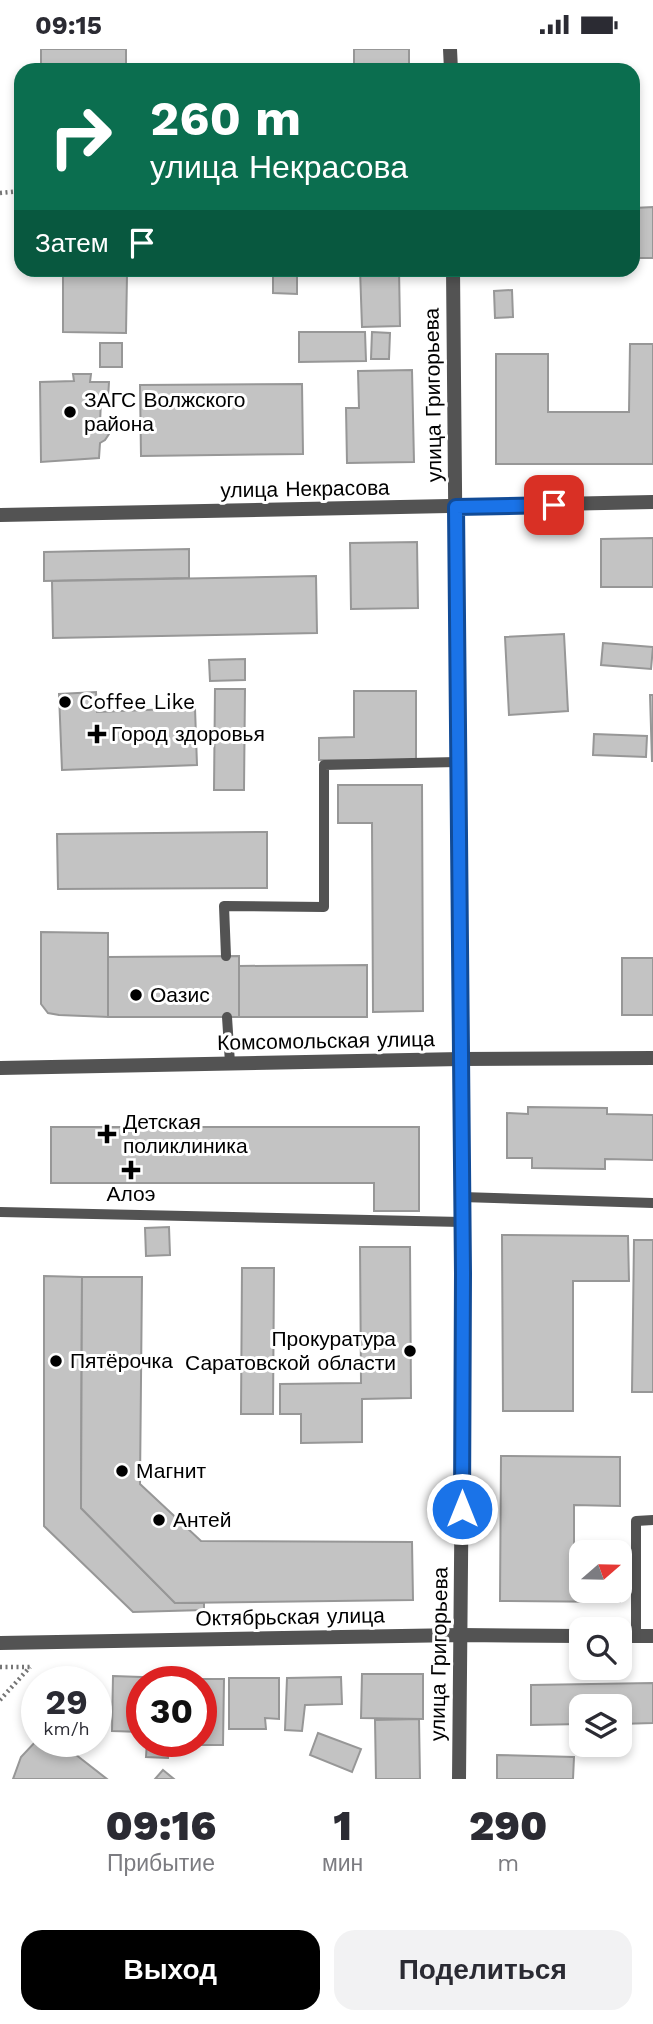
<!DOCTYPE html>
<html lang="ru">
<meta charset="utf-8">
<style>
:root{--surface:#fff;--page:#f2f2f3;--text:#2b2b33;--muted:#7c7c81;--accent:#000}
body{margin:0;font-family:"Work Sans",sans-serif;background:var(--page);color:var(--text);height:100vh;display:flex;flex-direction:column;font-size:26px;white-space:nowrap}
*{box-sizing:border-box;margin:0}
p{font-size:23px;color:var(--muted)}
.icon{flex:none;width:38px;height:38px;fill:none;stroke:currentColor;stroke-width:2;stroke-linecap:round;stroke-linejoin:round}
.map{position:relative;height:1730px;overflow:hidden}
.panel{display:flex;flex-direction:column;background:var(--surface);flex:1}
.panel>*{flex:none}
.top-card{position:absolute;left:14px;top:14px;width:626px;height:214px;border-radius:21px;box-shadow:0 4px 10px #0003;background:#0b6e4f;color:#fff;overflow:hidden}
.needle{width:46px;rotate:70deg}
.buttons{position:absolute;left:569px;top:1491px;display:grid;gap:14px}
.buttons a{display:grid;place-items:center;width:63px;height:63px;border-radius:14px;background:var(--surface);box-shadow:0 4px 10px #0003;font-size:35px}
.speed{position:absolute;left:21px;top:1617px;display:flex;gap:14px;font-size:35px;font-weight:700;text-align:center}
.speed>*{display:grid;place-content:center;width:91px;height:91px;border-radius:50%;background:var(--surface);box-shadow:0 4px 10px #0003;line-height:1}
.speed small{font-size:18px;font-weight:400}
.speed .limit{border:10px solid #d22;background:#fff;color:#111}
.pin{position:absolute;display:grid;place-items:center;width:60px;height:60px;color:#fff;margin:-30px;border-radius:14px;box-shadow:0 4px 10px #0006}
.me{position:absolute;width:77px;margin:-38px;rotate:0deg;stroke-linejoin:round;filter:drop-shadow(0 0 5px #0008)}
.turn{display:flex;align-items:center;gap:24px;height:147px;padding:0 21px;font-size:32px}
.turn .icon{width:91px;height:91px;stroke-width:2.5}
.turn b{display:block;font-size:49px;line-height:60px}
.then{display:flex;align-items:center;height:66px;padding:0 21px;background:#0003;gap:14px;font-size:26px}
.eta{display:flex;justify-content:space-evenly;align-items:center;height:119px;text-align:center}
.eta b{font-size:42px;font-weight:800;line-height:49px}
.button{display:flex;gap:14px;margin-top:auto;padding:14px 21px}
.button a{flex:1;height:80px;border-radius:21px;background:var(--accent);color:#fff;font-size:28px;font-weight:800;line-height:80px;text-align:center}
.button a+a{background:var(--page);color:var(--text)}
.status{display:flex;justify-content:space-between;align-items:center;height:49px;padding:0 35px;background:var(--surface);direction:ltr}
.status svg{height:19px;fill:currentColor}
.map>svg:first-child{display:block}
.building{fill:#c3c3c3;stroke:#979797;stroke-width:2}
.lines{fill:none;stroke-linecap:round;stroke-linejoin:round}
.path{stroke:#757575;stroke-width:4.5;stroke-dasharray:2 3.5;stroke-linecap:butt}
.lane{stroke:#535353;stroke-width:10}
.street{stroke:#535353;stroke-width:14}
.route-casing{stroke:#114b97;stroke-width:18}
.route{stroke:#1a73e8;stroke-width:12}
.poi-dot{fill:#000;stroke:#fff;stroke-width:2.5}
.labels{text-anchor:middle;stroke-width:6;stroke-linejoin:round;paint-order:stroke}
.street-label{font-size:21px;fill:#000;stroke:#fff}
.poi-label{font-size:21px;fill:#000;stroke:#fff;text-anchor:start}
</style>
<div class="status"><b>09:15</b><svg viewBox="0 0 49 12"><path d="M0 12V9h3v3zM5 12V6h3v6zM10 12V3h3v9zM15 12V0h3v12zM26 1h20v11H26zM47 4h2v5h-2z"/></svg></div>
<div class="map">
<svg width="653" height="1730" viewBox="0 0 653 1730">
<rect width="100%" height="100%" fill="#fff"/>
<g class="building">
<polygon points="41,0 126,0 126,15 41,16"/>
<rect x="354" y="0" width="55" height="21"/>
<polygon points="126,15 126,21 77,21 77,16"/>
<rect x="47" y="16" width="30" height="5"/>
<polygon points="653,158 653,209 634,209 634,159"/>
<polygon points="63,220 194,220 194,227 127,226 126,284 63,283"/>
<polygon points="273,220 297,220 297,245 273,244"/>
<polygon points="360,220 399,220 400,277 362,278"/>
<polygon points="512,241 513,268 495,269 494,242"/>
<polygon points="299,283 365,283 366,312 299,313"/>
<polygon points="372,283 390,284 389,310 371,310"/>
<rect x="100" y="294" width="22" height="24"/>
<polygon points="630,295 653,295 653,415 496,415 496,305 548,305 548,363 629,363"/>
<polygon points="412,321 414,413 347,414 346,359 359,359 358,322"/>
<polygon points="73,325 91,325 90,333 109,333 108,350 101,351 100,375 107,378 109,385 105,391 100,394 99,409 41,413 40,333 74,332"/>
<polygon points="302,335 303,405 141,407 140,336"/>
<polygon points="653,489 653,538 601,538 601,490"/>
<polygon points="417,493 418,559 351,560 350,494"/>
<polygon points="189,500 189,529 44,532 44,503"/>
<polygon points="316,527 317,584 53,589 52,532"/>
<polygon points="564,585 568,662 509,666 505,588"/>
<polygon points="603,594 653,598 651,620 601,616"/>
<polygon points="245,610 245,631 210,632 209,611"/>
<polygon points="215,640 245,640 244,741 214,741"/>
<polygon points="354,642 416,642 416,711 319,711 319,689 354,688"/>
<polygon points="96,643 97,663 195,659 197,716 62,721 59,645"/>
<polygon points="650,646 653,646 653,712 652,712"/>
<polygon points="594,685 647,687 646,708 593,706"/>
<polygon points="338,736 422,736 423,962 373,963 372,774 338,774"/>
<polygon points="267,783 267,839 58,840 57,785"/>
<polygon points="41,883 108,884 108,968 59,966 48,964 41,955"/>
<polygon points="239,907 239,968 108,968 108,908"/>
<rect x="622" y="909" width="31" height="57"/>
<polygon points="367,916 367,968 239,968 239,917"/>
<polygon points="528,1058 607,1059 607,1065 653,1066 653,1111 605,1110 605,1120 532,1119 532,1109 507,1109 507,1064 528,1065"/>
<polygon points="51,1078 419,1078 419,1162 374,1162 374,1134 51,1134"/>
<polygon points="169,1178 170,1206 146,1207 145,1179"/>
<polygon points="502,1186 628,1187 629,1232 573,1232 573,1362 503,1362"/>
<polygon points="634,1191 653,1191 653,1343 632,1343"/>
<polygon points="360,1198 410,1198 411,1349 362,1350 362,1393 301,1394 301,1365 280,1365 280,1335 361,1334"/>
<polygon points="242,1219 274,1219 273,1365 241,1365"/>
<polygon points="44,1227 82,1228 81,1459 175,1554 204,1554 204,1561 133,1563 44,1477"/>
<polygon points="82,1228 142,1228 140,1435 201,1492 412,1493 413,1551 175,1554 81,1459"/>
<polygon points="501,1407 620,1408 620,1457 574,1456 574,1505 581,1506 581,1542 620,1542 620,1506 620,1553 500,1552"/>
<polygon points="362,1625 423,1625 423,1670 361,1669"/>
<polygon points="113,1627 170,1629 170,1633 142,1633 142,1683 112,1682"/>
<polygon points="341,1628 342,1655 305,1656 302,1682 285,1681 287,1629"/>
<polygon points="229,1629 279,1629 279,1670 265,1669 266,1680 229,1680"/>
<polygon points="195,1630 224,1630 223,1696 194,1696 194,1692 201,1692 201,1633 195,1633"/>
<polygon points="653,1634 653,1674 620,1675 620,1657 581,1657 581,1675 531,1676 531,1636"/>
<polygon points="419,1670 420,1730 376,1730 375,1671"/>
<polygon points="318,1684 361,1700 352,1723 310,1706"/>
<polygon points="37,1691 37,1692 66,1692 66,1698 107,1730 13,1730 21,1708"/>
<polygon points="147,1692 169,1692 168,1709 146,1708"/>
<polygon points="497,1706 574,1708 573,1730 497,1730"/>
<polygon points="163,1721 174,1730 155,1730"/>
</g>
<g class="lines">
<g class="path">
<polyline points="0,144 21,142"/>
<polyline points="0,1618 30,1618"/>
<polyline points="0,1651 30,1618"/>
</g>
<g class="lane">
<polyline points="226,907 224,857 324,858 324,716 457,713"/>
<polyline points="227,968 230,1014"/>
<polyline points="462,1148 653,1154"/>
<polyline points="0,1163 462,1173"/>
<polyline points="636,1587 636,1472 653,1471"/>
</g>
<g class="street">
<polyline points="450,0 451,21"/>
<polyline points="453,220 463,1301 459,1730"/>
<polyline points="0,466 653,453"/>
<polyline points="0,1019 461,1010 653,1009"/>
<polyline points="620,1587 653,1587"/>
<polyline points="0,1594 460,1586 581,1587"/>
</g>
</g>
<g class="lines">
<defs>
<polyline id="route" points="462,1460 463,1224 456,458 554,456"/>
</defs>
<use href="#route" class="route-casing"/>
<use href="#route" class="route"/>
</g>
<g class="poi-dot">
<circle cx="70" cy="363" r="7"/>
<circle cx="65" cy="653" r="7"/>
<path d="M93.5 674.5h7v7h7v7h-7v7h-7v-7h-7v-7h7z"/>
<circle cx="136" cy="946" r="7"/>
<path d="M103.5 1074.5h7v7h7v7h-7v7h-7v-7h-7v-7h7z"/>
<path d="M127.5 1110.5h7v7h7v7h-7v7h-7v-7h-7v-7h7z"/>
<circle cx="410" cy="1302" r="7"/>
<circle cx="56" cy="1312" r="7"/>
<circle cx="122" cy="1422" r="7"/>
<circle cx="159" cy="1471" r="7"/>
</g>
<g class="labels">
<g class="street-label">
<text transform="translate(433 346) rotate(-91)" y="7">улица Григорьева</text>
<text transform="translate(305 440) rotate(-1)" y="7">улица Некрасова</text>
<text transform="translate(326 992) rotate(-1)" y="7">Комсомольская улица</text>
<text transform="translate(290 1568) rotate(-1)" y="7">Октябрьская улица</text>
<text transform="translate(439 1605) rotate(-89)" y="7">улица Григорьева</text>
</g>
<g class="poi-label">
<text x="84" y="358">ЗАГС Волжского<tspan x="84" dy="24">района</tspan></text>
<text x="79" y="660">Coffee Like</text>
<text x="111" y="692">Город здоровья</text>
<text x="150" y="953">Оазис</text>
<text x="123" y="1080">Детская<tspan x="123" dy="24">поликлиника</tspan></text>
<text x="131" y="1152" text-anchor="middle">Алоэ</text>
<text x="396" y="1297" text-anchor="end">Прокуратура<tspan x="396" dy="24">Саратовской области</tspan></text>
<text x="70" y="1319">Пятёрочка</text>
<text x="136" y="1429">Магнит</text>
<text x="173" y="1478">Антей</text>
</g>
</g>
</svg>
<div class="buttons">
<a><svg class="needle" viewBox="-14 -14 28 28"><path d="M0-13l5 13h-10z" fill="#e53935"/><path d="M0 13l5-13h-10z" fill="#7c7c81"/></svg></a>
<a><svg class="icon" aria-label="search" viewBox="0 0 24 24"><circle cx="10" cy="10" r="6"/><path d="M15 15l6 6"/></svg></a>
<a><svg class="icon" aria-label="layers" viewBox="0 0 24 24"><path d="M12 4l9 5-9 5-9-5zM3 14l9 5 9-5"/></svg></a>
</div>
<div class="speed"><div>29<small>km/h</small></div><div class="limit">30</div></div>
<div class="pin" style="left:554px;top:456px;background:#d93025"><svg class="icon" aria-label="arrive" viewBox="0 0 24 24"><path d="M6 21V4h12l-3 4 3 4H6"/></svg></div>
<svg class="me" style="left:462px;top:1460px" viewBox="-20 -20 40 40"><circle r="17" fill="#1a73e8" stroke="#fff" stroke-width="3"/><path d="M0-11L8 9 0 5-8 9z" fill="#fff"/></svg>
<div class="top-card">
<div class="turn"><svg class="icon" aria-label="right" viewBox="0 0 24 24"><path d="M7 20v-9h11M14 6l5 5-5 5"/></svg><div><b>260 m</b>улица Некрасова</div></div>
<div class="then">Затем<svg class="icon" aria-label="arrive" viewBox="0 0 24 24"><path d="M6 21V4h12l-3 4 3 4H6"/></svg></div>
</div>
</div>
<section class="panel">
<div class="eta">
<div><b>09:16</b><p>Прибытие</p></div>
<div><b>1</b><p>мин</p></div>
<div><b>290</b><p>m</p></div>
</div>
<div class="button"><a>Выход</a><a>Поделиться</a></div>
</section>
